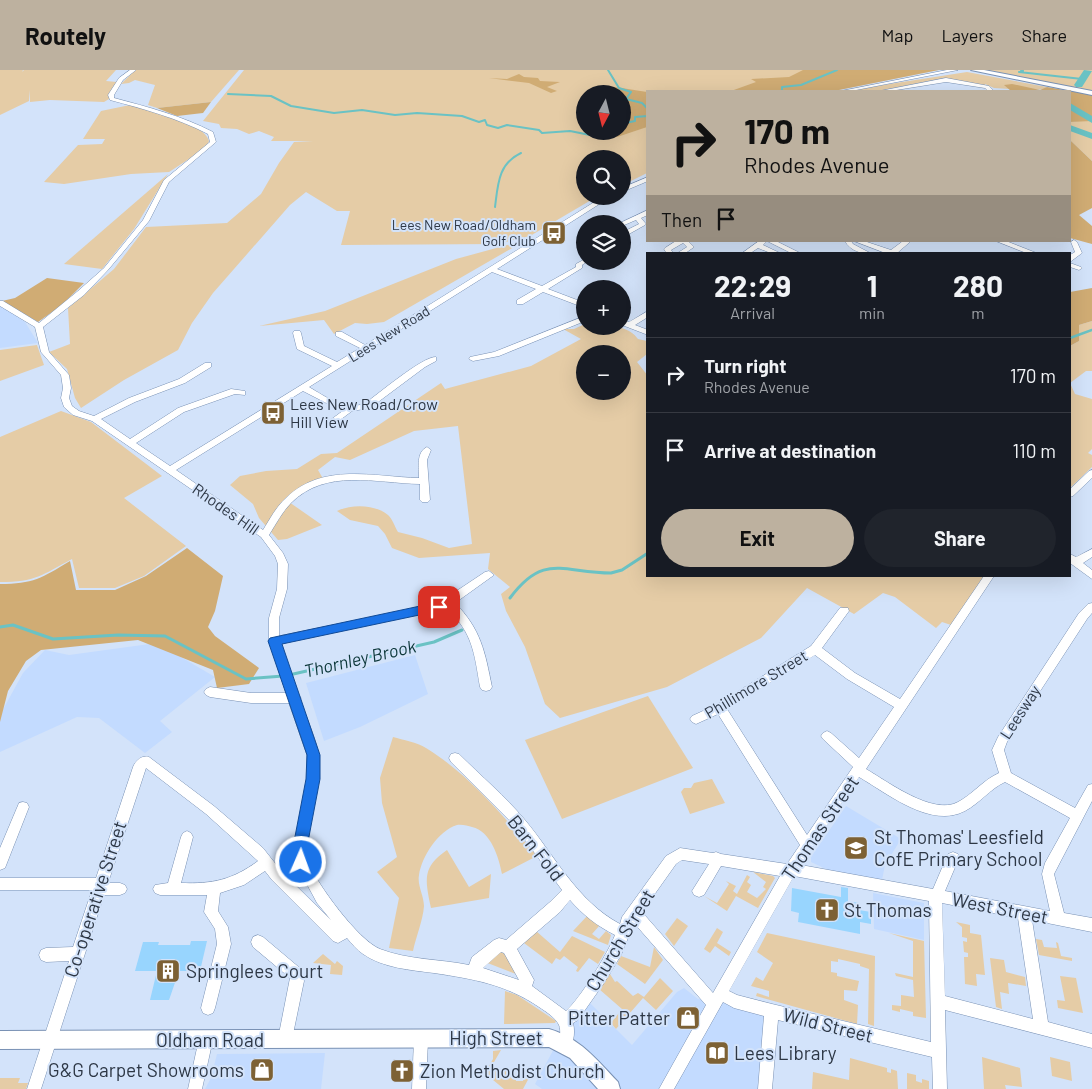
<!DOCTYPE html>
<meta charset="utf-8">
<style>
:root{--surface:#171b24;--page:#20242c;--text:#f1f3f6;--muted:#9ea1a6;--line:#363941;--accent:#bdb19f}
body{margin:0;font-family:Barlow,sans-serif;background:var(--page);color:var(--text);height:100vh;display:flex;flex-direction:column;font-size:19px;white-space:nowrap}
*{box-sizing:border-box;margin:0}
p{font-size:16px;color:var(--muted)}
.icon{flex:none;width:28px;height:28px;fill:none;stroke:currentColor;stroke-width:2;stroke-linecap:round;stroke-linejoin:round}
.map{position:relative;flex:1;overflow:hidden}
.details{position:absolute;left:646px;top:182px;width:425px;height:325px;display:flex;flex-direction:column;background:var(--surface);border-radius:0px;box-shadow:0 5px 20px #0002}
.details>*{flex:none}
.banner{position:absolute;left:646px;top:20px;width:425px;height:152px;border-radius:0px;box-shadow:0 5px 20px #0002;background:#bdb19f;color:#111;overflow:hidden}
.needle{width:32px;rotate:187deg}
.fabs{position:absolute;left:576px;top:15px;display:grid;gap:10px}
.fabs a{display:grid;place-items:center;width:55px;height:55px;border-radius:50%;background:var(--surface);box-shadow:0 5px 20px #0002;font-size:25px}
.pin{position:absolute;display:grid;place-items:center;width:42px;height:42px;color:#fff;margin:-21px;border-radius:10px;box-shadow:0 2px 8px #0006}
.me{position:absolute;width:55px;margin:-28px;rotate:2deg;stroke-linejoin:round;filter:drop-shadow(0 0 4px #0008)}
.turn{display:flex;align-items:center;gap:18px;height:105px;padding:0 15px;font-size:22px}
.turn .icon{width:65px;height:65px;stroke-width:2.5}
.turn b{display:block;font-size:35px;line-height:42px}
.then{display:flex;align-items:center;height:48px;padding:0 15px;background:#0003;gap:10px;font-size:19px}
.eta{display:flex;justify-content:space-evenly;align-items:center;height:85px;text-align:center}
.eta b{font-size:30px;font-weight:700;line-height:35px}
.primary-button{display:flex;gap:10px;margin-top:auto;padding:10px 15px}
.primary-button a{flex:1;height:58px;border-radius:30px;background:var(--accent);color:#111;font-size:20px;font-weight:700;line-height:58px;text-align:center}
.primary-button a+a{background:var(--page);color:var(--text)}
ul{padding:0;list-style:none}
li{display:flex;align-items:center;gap:15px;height:75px;padding:0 15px;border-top:1px solid var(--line)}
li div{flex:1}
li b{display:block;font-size:19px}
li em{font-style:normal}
header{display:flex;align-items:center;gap:30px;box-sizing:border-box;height:70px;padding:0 25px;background:var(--accent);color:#111}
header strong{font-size:24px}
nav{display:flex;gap:28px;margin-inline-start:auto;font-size:18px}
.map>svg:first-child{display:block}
.built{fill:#c3dbff}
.green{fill:#e5cca6;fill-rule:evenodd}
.forest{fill:#d0ac74}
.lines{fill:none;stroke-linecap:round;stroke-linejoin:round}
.stream-far2{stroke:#6ac2c4;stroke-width:2}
.stream-far1{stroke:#6ac2c4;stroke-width:2.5}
.stream{stroke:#6ac2c4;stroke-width:3}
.river{fill:#6ac2c4;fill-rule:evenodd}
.building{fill:#98d5fe}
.minor-casing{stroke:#7991b4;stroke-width:1}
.major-casing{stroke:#7991b4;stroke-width:2}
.minor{fill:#fff;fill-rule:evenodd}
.major{fill:#fff;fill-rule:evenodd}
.route{fill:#1a73e8;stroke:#114b97}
.labels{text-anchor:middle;stroke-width:4;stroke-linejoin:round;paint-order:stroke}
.far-poi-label{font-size:14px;fill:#2d3745;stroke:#d3e3fa;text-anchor:end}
.far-street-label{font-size:14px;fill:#2d3745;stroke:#d3e3fa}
.poi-label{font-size:16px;fill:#2d3745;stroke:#d3e3fa;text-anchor:start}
.street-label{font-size:16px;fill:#2d3745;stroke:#d3e3fa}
.water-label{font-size:18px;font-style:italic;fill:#0c3739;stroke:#d3e3fa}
.near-street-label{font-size:19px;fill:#2d3745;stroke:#d3e3fa}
.near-poi-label{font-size:19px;fill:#2d3745;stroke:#d3e3fa;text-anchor:start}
</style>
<header>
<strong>Routely</strong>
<nav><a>Map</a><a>Layers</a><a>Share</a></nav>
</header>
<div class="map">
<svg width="1092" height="1019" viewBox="0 0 1092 1019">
<rect width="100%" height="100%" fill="#d3e3fa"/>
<g class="built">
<polygon points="0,235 25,252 38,273 0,278"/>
<polygon points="157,573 215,607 160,651 172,662 145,683 99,648 77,647 0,682 0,645 23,603 45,580 69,585"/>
<polygon points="415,585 428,624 360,657 324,671 306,613"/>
<polygon points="846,736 901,769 885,795 882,810 828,800 811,792 811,787"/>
<polygon points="873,823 924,833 924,870 874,859"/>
<polygon points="684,918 698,929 724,933 765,945 759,1019 542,1019 535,1014 556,975 589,932 632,975 677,922"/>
<polygon points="325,983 321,1019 205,1019 211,1008 217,984"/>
</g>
<g class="green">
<polygon points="0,0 23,0 22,2 24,0 116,0 106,11 117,12 109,29 104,32 50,30 30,32 30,20 29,31 0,45"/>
<polygon points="135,0 239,0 211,32 157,38 148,35 155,15 135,10 129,13 121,14"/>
<path d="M244 0H812L834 21H648L647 103 623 115 622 89H585V126H598L530 166 498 174 341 175 350 141H337L306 122 290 135 213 223 192 253 178 280 124 310 81 338 75 328 67 299 49 282 70 274 68 238 114 199 146 157 227 153 261 124 279 93 294 72 313 71H271L274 67 259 61 249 64 237 59 221 58 219 54 203 51ZM585 24H622V61H585Z"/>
<polygon points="981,0 1092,0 1092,21"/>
<path d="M960 1 883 15 967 2 1047 17C1040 24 1016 14 1005 15L1010 19 994 18 985 14V16L945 8 878 21H850Z"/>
<path d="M130 35C150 40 203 51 209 71L206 78 169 102 131 104 64 114 44 112 78 75 102 74 105 69H83L101 41Z"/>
<polygon points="1086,50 1092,51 1092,91 1070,70 1070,52"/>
<polygon points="168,104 134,159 102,199 64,194"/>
<polygon points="526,170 384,252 367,254 355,253 334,264 324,250 259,256 325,241 456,189"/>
<polygon points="1092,251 1092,301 1086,301 1070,313 1075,324 1092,329 1092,379 1088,383 1092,385 1092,397 1070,418 1070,276 1079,271 1079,255"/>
<path d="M585 254V256C602 256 627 253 638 269L647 271V284L637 292 648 306V506H984L951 555 942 552 936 558 895 527 883 523 854 544 807 518 761 568 667 617 560 648 545 634 525 577 506 541 501 524 510 517 488 499 490 483 419 488 392 478 385 464 378 456 350 450 337 441C351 434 375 434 388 445 392 448 395 457 398 462L422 468 449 478 472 474 458 356 414 361 350 390 335 387 318 400 325 412 306 420 289 432 322 455 287 469 278 470 259 448 253 434 230 415 240 406 266 401 297 399 321 384 337 383 441 313 445 319 531 296 581 269 563 259H574ZM585 284H622V321H585Z"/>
<polygon points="37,275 44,295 0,311 0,280"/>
<path d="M61 341 91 352 162 406 124 428 186 476 144 506 115 518H79L72 489C42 505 36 512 0 512V367Z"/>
<polygon points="648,626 693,698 562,749 525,670"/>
<path d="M393 667C403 670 417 672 426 678 470 705 504 747 537 786L502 804C499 788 491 761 472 757 468 756 462 754 457 755 438 761 422 786 419 805 417 815 424 826 424 836 423 850 416 867 413 881L389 878 399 828 377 802 397 787 382 733 380 708Z"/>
<polygon points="712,709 725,733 690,744 681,722 684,718 691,718 694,713"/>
<path d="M447 780 469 817 491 804 489 828 431 838C425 809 422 797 447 780Z"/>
<polygon points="753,802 773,806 775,808 758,838 736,826 727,841 704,826 717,833 729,814 726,811 736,816 733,821 737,824 747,805 750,807 747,812 751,815 747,822 757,828 766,819 763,817 766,812"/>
<polygon points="588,845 600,855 592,864 599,869 606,861 611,865 608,875 573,861"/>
<polygon points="677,848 688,856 674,876 665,864"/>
<polygon points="956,852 970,855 970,863 981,865 985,905 976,904 977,916 965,914 964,887 968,887 968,883 964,882 963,871 967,872 967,868 962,867 962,857"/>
<polygon points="717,858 723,862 717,873 731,882 729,886 715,876 710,883 704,879"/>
<polygon points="536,861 560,882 572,866 605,882 598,894 589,888 578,902 576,901 578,897 564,886 560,890 556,888 552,894 524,873"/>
<polygon points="767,863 875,886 874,956 868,954 869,899 860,896 860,894 838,889 838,892 831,891 831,902 837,903 837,906 859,911 857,921 844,920 844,930 858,935 857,954 756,926 757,923 769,927 769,921 751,916 756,907 763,911 773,893 757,882"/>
<polygon points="889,863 924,871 926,948 913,946 913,942 900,939 900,942 892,940 892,935 901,936 901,925 914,927 913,910 896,906 895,903 913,907 913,871"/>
<polygon points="1036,869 1042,870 1044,877 1057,878 1056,872 1058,873 1061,886 1072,888 1072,891 1039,885"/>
<polygon points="654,877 663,890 645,914 617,894 621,886 650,897"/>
<polygon points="502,882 511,889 521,906 485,892 493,884"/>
<polygon points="323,884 335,894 337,891 343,896 342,905 330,904 331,895 313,893"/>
<polygon points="990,888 1004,890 1006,902 1025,907 1026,916 1008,913 1009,924 1000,922 1002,939 996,937"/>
<polygon points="610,904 615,912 617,911 633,926 638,923 644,927 660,908 673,921 656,940 643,928 616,959 611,953 622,939 599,919"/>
<polygon points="1060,906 1076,908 1083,943 1058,938 1057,930 1065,931"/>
<polygon points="505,921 517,925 556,951 555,953 504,954"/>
<polygon points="501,980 490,999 515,1001 516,1011 523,1011 525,1004 530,1006 523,1019 504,1019 487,1005 484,1008 484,998 488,998 493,989 493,981"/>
<polygon points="982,987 1020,998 1022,1017 1005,1015 1006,1019 984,1019"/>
<polygon points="1050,987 1070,992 1072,1011 1052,1006"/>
<polygon points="850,988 887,998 887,1002 891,1003 891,999 897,1001 898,1019 812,1019 813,1002 849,1010"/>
<polygon points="907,1003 916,1005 916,1011 922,1013 922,1009 929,1011 929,1019 907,1019"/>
<polygon points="0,1008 20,1008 18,1013 28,1013 26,1019 0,1019"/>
</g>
<g class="forest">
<polygon points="803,0 939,0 834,21 731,21 756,12 751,9 789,7"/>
<polygon points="519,4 524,7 538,8 540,11 560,12 547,17 557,21 551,23 529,13 489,8 507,9"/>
<polygon points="1012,14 1040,20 1047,17 1092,25 1092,51 1070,52 1070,21 1011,21 1004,15"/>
<polygon points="615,17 647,22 647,57 617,67 590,63 587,61 622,61 622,24 609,24 609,19"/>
<polygon points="211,32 203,43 177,46 157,38"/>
<polygon points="1070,70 1092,91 1092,138 1079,145 1092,156 1092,174 1070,168"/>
<polygon points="47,208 84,213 62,235 38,252 2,231 15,228"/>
<polygon points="1092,218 1092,251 1079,255 1079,271 1070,276 1070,222"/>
<path d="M187 478 223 506 215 541 208 557 215 566 259 598 249 614 217 618 213 600 138 570 41 580 26 591 8 621 0 652V514C33 514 42 508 70 491L76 520H115L146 506Z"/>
</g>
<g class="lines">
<g class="stream-far2">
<polyline points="608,0 619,18 631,22 626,29 642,33 648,39"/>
<polyline points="1021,0 1023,1 1019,2 1082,9"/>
<polyline points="782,21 782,17 801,15 837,0"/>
<polyline points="228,24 271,26 291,36 334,43 362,40 395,45 417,43 462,46 479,52 485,50 487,55 498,58 507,55 539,60 542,63 570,61 605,68 615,61"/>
<polyline points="622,57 625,53 635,51 635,47 648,46"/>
<path d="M495 137C498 114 498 94 521 83"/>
</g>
<polyline class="stream-far1" points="1070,268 1092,260"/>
<g class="stream">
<path d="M510 528C544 482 563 503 611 503L622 500 648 483"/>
<polyline points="0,557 13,555 53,569 118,565 165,566 246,609 283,606"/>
<polyline points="289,605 434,572 462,560"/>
</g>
<g class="river">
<polygon points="1084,0 1092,1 1082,17 1076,17 1074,15"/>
<polygon points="1070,33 1092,46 1092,53 1070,40"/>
<polygon points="1070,55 1092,63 1092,69 1070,61"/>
</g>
</g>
<g class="building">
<polygon points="841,817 848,818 848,831 859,833 859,840 871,842 871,854 860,852 860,864 798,852 799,843 791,841 792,818 841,827"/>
<polygon points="191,871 207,871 200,901 179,901 169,930 150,930 157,901 135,901 143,872 159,872 158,875 190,875"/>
</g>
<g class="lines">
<defs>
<g id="minor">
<path d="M130 0H136L123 10 114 25V28C148 37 182 46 213 62L216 72 169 112 149 151 108 200 84 225 43 257 49 282 69 305 71 318 69 328 72 336 79 341 94 346 129 328 179 309 205 293H211V297L185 313 135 332 101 349 130 369 178 338 231 319 245 321V325L235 324 184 342 136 373 170 396 332 296 297 279 293 263 294 261H300L301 263 304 276 337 292 360 278 336 266V262H342L365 275 604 126H612L497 199 542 216 576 197V194L585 189V191H588L582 195V198L548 219 585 233V238L543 222 523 234H517V230L536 219 492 202 309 317C326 327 343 340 364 334 377 325 423 286 436 287V291L425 297 370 338 352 341 332 356 328 353 329 351 344 340 332 336 303 321 176 400 263 460C270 449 276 437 286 428 323 392 373 407 419 408 419 398 416 382 427 377L431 380 427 390 430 430 428 432H422L420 430V414C375 413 326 398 291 433 282 442 276 454 269 465L283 483 288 494 287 519 279 548V566L437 534 485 502 489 501 494 505 455 533C481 559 485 582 492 617L490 620 486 621 482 620 480 617C474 582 473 564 447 538L280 574 298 624 301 628 300 630C305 644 318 674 319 687 321 718 308 747 306 777 306 782 306 788 308 792 317 814 358 870 380 879 408 890 440 889 469 895L472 887 494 870 499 868 506 870 550 832 562 820 514 755 451 692 449 688 451 684 455 683 459 684C481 706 505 726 525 750 555 786 577 831 620 854L622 847 666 786 680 778 713 783 716 782 721 784 787 794 800 775 718 644 696 654 692 652 690 649 692 646 716 635 811 576 840 538H848L849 541 822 578 855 603 900 629 984 506H994L866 699C887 711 933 746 958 732 973 724 983 710 999 703L992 680 998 667 1079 543 1088 534 1092 533V543L1087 549 1007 672 1004 680 1011 703 1075 738 1088 715 1092 714V731L1054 804 1064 843 1092 848V862L1032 850 1048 952 1092 964V978L945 940 947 1019H933L932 987 778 950 772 1019H758L764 946 734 938 723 932 674 1019H659L706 935 634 853 621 885 604 913 578 950 573 953C575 961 574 969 571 977L566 979 561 977C558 970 562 962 559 955 556 948 545 941 539 937 505 914 473 909 434 903 411 900 383 898 363 884 357 880 352 874 347 868L338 873 333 871 272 810 265 801 244 815 220 823 218 841 228 857 231 874 215 938 213 943 208 945 203 943 201 938 217 874 215 859 204 842 207 825H160L155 823 153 819 155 815 168 813 181 767 183 763 187 761 191 763 193 767 181 813C213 814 232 810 258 791L206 744 146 698 108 813H120L125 815 127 819 125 823 120 825H104L41 1019H27L69 891 46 892 41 890 39 885 41 880 46 878 73 877 92 820H0V808H96L133 697C136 690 142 685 149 687L214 736 263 778 282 802 331 850 317 833 295 792 294 777 307 709V685L289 633H251L210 627 206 625 204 622 206 619 210 617 251 623H286L269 571V548L277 519 278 494 275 486 261 467 92 351 73 345 64 337 61 328 63 318 61 305 41 282 35 257 0 236V231H3L39 253 78 221 104 198 143 150 164 110 210 72 208 64C177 48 144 39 110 30L108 25 119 8ZM815 585 847 609 894 637 859 688 831 663 827 661 823 663 821 666 823 669 853 697 807 765 727 639ZM859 707C888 724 931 759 965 741 980 733 990 719 1005 712L1070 748 1045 793 1042 804 1050 841 945 821 959 788 958 784 953 782 948 784 933 819 801 795ZM682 790 709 794 692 821 694 825 699 827 704 825 721 796 780 806 713 923 642 842 676 794ZM794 806 929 831 931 972 772 934 737 925 729 921ZM570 830C583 845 597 856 615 865 608 883 580 929 566 941L532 916 534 910 517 879 560 842ZM942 833 1018 848 1033 949 945 926ZM501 882 504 883 519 910 483 898Z"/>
<polygon points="947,0 958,0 851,21 841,21"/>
<polygon points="946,8 989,16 994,21 988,21 985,18 946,12 890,21 880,21"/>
<polygon points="648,107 648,111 622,122 622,118"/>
<polygon points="648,140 648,145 641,148 646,154 645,155 629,164 622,163 622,157 627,160 639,154 636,150 622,156 622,154 619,154 620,153"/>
<polygon points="1074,170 1077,172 1082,183 1070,192 1070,185 1075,182 1071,172"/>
<polygon points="676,171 688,171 694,177 684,184 676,184 687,177 683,173 671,180 674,184 667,184 664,179 665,178"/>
<polygon points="759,171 776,171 802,184 793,184 767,171 763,175 782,184 773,184 758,178 749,184 741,184"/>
<path d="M845 171H851L853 174 872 184C862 184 850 181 845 171Z"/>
<polygon points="854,171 864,171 891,180 903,171 911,171 896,184 888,184"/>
<polygon points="996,171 1006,171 1039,184 1029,184"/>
<polygon points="1070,193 1081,197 1082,198 1079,200 1070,197"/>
<polygon points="648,241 648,247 635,255 648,260 648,265 622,255 622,250 629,252"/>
<polygon points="585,246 585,251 499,286 473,291 469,289 470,287 494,282"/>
<polygon points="1092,400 1092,408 1073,426 1070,427 1070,419 1089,401"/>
<polygon points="1092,479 1092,487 1083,493 1092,500 1092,509 1070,493 1070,484 1076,487"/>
<polygon points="23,732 27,733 29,737 5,798 0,800 0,778 19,733"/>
<polygon points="258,865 263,867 301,899 304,911 292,969 290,974 285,976 280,974 278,969 290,908 253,877 251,872 253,867"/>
<polygon points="206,962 211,964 213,969 202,1019 188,1019 199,969 201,964"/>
<polygon points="421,962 426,964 428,969 426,1019 412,1019 414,969 416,964"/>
</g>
<g id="major">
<polygon points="971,0 984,0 1092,21 1092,25"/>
<path d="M549 959C580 968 596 989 618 1012L620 1019H598L570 988 549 977 0 979V961Z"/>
</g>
</defs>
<use href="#minor" class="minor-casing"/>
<use href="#major" class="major-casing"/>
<use href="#minor" class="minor"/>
<use href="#major" class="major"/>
</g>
<polygon class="route" points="439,532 445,537 443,540 282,574 320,685 320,709 307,777 309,792 306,796 301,798 296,796 293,777 306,709 307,685 268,571 270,568"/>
<defs>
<symbol id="bus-square" viewBox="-11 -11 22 22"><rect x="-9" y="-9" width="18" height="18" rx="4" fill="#7d6134" stroke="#d3e3fa"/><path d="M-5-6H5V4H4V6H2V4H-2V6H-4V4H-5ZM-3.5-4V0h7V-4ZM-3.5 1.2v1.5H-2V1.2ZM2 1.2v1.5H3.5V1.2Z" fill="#fff"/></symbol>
<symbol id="school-square" viewBox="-11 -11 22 22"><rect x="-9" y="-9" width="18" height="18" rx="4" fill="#7d6134" stroke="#d3e3fa"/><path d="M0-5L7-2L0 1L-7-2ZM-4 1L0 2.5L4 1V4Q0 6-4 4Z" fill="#fff"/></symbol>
<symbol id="church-square" viewBox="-11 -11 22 22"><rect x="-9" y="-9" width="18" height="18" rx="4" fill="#7d6134" stroke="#d3e3fa"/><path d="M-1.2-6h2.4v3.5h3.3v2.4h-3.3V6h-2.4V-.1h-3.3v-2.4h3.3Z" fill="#fff"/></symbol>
<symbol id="building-square" viewBox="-11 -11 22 22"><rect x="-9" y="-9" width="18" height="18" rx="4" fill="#7d6134" stroke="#d3e3fa"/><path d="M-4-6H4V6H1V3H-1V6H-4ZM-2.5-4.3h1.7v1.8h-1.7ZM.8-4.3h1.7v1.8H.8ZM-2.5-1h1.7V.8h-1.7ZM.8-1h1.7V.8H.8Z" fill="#fff"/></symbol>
<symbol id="shop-square" viewBox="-11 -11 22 22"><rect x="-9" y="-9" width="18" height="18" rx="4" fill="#7d6134" stroke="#d3e3fa"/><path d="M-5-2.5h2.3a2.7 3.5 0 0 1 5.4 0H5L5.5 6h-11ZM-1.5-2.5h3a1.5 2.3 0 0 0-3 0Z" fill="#fff"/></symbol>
<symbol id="library-square" viewBox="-11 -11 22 22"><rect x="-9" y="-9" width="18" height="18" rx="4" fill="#7d6134" stroke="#d3e3fa"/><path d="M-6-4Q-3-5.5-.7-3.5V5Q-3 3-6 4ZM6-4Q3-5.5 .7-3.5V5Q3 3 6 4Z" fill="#fff"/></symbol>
</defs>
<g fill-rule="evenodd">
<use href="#bus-square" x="540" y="149" width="28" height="28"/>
<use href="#bus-square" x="259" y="329" width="28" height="28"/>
<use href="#school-square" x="842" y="764" width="28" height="28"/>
<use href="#church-square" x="813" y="826" width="28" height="28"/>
<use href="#building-square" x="154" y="887" width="28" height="28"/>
<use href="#shop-square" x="674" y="934" width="28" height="28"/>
<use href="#library-square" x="703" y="969" width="28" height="28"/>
<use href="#shop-square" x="248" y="986" width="28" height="28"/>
<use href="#church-square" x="388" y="987" width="28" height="28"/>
</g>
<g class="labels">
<g class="far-poi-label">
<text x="536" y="160">Lees New Road/Oldham<tspan x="536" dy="16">Golf Club</tspan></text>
</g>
<g class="far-street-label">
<text transform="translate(389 264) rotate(-32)" y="5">Lees New Road</text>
</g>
<g class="poi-label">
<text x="290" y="340">Lees New Road/Crow<tspan x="290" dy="18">Hill View</tspan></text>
</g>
<g class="street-label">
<text transform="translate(226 439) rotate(35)" y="6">Rhodes Hill</text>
<text transform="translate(756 614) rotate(-31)" y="6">Phillimore Street</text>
<text transform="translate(1020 642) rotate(-57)" y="6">Leesway</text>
</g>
<g class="water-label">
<text transform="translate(360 589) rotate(-13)" y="6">Thornley Brook</text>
</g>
<g class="near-street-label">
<text transform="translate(820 758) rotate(-56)" y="7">Thomas Street</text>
<text transform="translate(536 778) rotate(52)" y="7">Barn Fold</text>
<text transform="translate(95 829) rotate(-72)" y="7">Co-operative Street</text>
<text transform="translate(1000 838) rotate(11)" y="7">West Street</text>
<text transform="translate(620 870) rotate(-59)" y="7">Church Street</text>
<text transform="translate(828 955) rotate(14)" y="7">Wild Street</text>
<text x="496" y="975">High Street</text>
<text x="210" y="977">Oldham Road</text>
</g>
<g class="near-poi-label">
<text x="874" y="774">St Thomas' Leesfield<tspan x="874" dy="22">CofE Primary School</tspan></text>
<text x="844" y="847">St Thomas</text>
<text x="186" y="908">Springlees Court</text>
<text x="670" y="955" text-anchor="end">Pitter Patter</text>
<text x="734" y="990">Lees Library</text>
<text x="244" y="1007" text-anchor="end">G&amp;G Carpet Showrooms</text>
<text x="420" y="1008">Zion Methodist Church</text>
</g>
</g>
</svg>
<div class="fabs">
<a><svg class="needle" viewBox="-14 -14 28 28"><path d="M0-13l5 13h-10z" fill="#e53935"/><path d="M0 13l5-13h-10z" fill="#9ea1a6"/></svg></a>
<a><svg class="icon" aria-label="search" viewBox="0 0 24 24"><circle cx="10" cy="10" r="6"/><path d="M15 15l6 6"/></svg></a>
<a><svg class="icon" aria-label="layers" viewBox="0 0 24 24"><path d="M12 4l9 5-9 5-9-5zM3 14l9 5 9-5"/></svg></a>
<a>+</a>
<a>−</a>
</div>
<div class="pin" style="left:439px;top:537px;background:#d93025"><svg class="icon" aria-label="arrive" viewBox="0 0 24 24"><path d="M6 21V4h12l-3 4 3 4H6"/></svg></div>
<svg class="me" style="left:301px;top:792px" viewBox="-20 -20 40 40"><circle r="17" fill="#1a73e8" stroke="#fff" stroke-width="3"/><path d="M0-11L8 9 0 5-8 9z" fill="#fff"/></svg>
<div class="banner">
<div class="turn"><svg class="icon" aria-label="right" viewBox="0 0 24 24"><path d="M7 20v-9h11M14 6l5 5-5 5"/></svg><div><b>170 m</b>Rhodes Avenue</div></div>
<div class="then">Then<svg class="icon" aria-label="arrive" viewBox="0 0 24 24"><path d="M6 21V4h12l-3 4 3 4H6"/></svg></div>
</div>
<section class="details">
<div class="eta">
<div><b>22:29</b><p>Arrival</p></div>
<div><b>1</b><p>min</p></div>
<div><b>280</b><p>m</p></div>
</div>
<ul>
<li><svg class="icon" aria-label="right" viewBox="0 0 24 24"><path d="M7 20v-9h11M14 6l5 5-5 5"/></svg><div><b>Turn right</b><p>Rhodes Avenue</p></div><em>170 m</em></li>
<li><svg class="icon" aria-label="arrive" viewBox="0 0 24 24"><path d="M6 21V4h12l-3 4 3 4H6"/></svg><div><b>Arrive at destination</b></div><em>110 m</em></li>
</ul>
<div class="primary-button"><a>Exit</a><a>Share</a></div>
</section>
</div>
